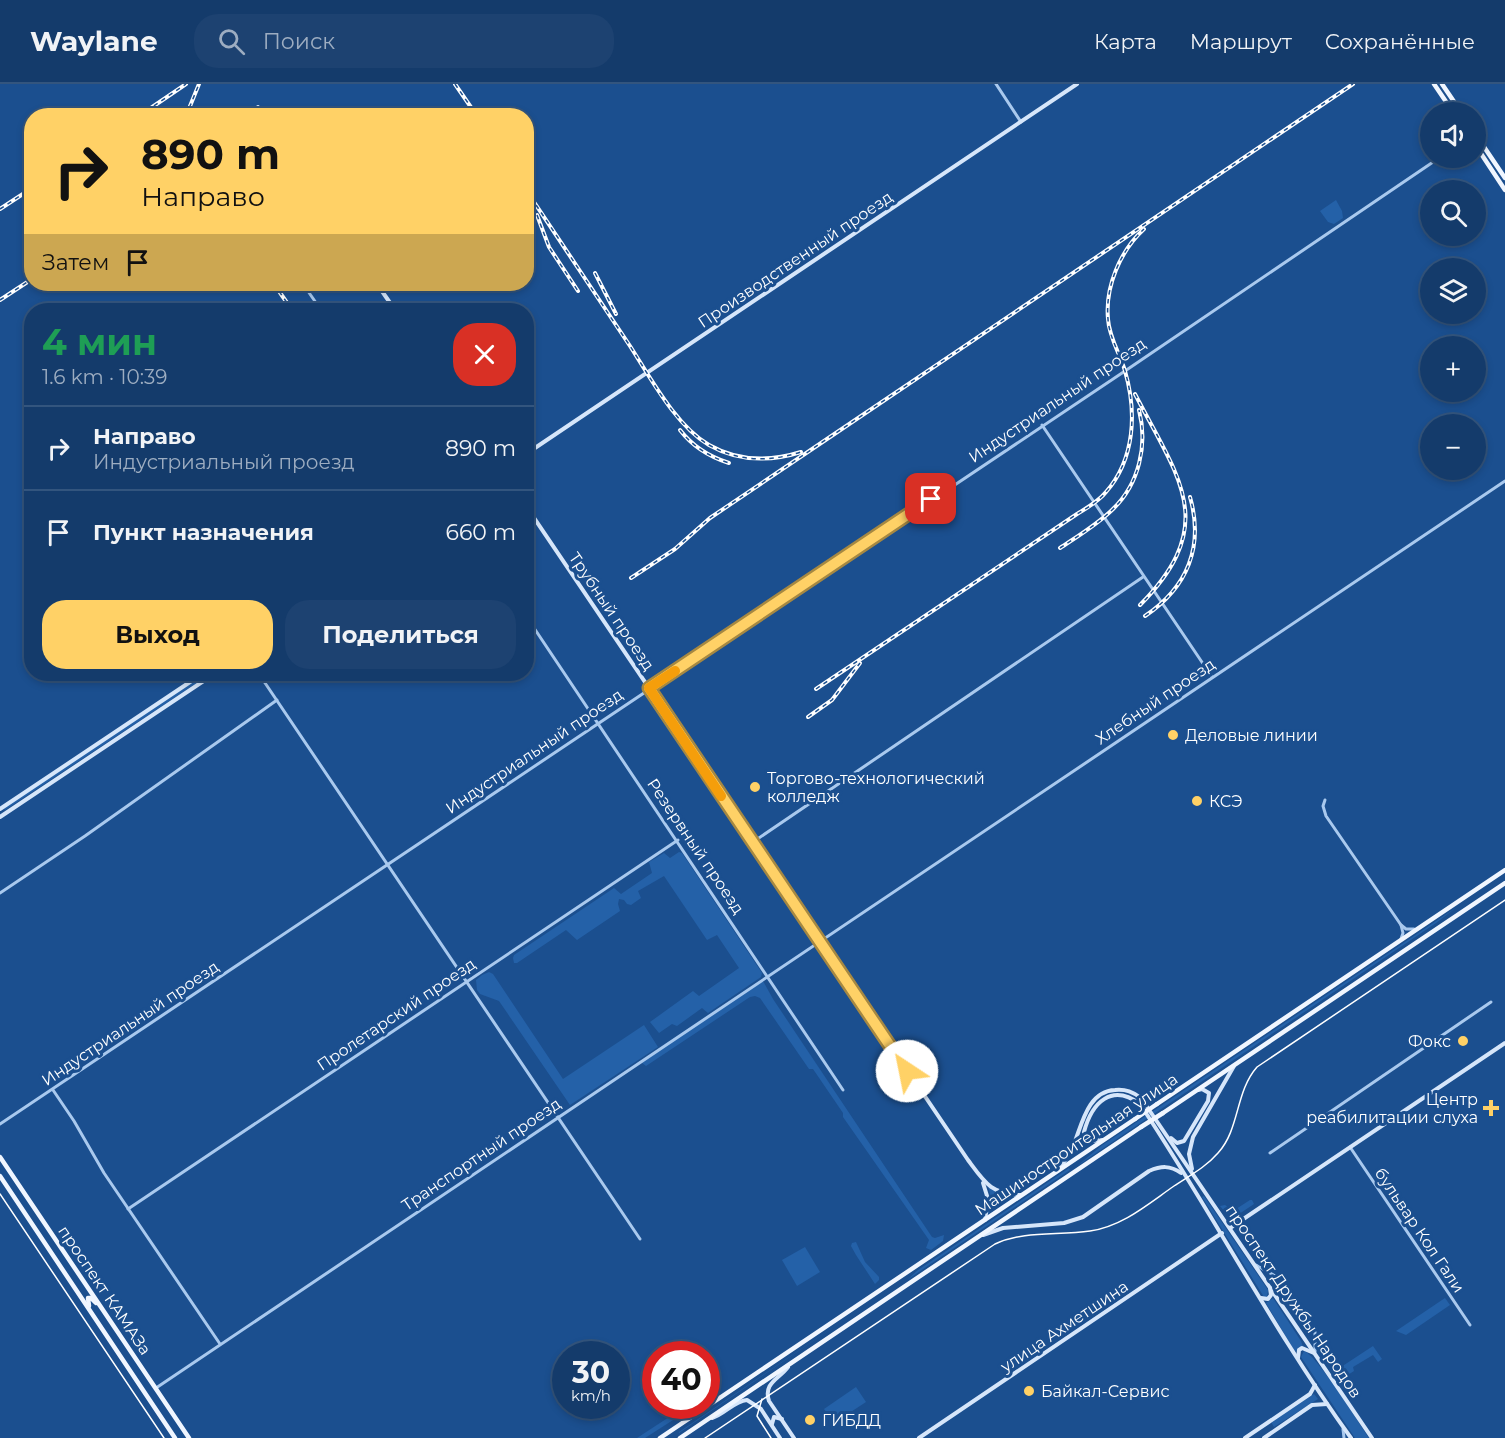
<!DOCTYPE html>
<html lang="ru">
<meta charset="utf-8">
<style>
:root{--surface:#143b6b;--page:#1d4271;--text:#f1f3f6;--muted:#9dadc1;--line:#33557e;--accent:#ffd166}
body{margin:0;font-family:Montserrat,sans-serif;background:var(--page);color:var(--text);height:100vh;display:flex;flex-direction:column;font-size:22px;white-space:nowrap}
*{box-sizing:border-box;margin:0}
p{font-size:20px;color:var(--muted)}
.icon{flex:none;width:33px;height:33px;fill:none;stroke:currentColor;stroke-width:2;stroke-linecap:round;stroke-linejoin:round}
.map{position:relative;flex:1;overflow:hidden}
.sheet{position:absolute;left:24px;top:219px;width:510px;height:378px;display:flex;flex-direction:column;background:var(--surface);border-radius:24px;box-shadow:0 3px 9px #0003,0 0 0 2px var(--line)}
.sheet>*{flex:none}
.hud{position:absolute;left:24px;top:24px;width:510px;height:183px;border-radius:24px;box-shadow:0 3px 9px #0003,0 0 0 2px var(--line);background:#ffd166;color:#111;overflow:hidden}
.controls{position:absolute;left:1420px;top:18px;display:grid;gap:12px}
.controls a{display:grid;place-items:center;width:66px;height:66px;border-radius:50%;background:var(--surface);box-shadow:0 3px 9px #0003,0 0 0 2px var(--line);font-size:30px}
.speed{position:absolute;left:552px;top:1257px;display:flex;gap:12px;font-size:30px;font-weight:700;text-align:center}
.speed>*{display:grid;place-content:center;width:78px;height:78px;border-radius:50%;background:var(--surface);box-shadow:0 3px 9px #0003,0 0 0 2px var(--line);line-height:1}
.speed small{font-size:15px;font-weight:400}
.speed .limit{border:9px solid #d22;background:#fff;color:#111}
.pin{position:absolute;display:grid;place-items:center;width:51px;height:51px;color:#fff;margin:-26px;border-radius:12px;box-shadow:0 3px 9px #0006}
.me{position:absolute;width:66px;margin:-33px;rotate:326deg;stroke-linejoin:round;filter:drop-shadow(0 0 4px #0008)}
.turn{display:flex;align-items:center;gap:21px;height:126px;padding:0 18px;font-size:27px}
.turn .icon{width:78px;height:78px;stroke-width:2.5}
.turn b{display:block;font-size:42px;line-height:51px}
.then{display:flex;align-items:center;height:57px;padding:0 18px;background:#0003;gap:12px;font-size:22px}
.round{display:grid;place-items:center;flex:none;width:63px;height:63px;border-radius:24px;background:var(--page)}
.overview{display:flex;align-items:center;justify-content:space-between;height:102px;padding:0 18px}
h1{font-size:36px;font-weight:700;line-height:45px;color:#1e9e55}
.button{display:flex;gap:12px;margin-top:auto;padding:12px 18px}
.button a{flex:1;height:69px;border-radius:24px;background:var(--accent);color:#111;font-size:24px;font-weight:700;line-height:69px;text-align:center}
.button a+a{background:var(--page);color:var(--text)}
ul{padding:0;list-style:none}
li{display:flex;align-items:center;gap:18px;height:84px;padding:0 18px;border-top:2px solid var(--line)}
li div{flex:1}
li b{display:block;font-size:22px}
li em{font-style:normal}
header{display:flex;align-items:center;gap:36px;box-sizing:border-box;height:84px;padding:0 30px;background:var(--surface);border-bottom:2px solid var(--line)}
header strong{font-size:28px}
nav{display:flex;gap:33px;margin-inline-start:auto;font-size:21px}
.search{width:420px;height:54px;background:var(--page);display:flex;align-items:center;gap:15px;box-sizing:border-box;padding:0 21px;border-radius:24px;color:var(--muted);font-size:22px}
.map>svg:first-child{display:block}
.green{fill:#2461a8}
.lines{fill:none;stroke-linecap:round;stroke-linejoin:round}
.street{stroke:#a9c9ee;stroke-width:3}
.secondary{stroke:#d6e6fa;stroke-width:4}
.primary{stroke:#f0f6ff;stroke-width:4.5}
.tram{stroke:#fff;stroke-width:1.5}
.rail-casing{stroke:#fff;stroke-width:4}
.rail{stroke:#1b4f8f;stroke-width:1.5;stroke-dasharray:4.5;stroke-linecap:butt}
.primary-bridge{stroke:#f0f6ff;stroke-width:4.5}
.route-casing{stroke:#a68842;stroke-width:15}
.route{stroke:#ffd166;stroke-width:10}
.slow{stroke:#f59e0b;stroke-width:10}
.poi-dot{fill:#ffd166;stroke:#1b4f8f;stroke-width:2}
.labels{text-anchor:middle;stroke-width:6;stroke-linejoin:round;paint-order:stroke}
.street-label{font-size:16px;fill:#fff;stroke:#1b4f8f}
.poi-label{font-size:16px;fill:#fff;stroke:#1b4f8f;text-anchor:start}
</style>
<header>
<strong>Waylane</strong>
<div class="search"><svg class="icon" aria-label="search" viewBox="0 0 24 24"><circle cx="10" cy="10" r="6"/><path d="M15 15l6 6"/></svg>Поиск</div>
<nav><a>Карта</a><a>Маршрут</a><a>Сохранённые</a></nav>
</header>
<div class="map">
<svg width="1505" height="1354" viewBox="0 0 1505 1354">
<rect width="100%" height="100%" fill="#1b4f8f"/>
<g class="green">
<polygon points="1336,116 1342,127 1343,134 1334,140 1328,138 1320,127"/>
<polygon points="205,590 210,590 5,726 4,724"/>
<polygon points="679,768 682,769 762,889 761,893 708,929 702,924 677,942 672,940 659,949 650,938 693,907 699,912 739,884 717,851 707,856 664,792 638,807 641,814 631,821 627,820 624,816 619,815 618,820 620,827 577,856 566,846 517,879 514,879 513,874 514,871 614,804 621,810 652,789 649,778 664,769 670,774"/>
<polygon points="1457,823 1436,839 1077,1082 1101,1062"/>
<polygon points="489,888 493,890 563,995 644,941 658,963 570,1021 499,917 480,910 477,906 476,896 482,891"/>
<polygon points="763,897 773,915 932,1153 935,1154 944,1151 943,1157 931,1166 926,1164 929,1156 843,1033 843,1029 813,985 809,985 760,914 755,912 750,913 646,982 642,979 643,977"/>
<polygon points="1069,1084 1070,1086 907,1196 918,1186"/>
<polygon points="988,1102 1001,1111 1014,1112 987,1130 992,1117"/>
<polygon points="1204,1112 1268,1206 1267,1213 1264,1213 1202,1113"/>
<polygon points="1250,1116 1252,1116 1254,1120 1233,1134 1230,1134 1220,1122 1225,1121 1233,1127"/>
<polygon points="856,1158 865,1178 879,1193 879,1196 875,1200 856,1171 851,1162 852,1159"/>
<polygon points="805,1163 820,1188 797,1202 782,1176"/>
<polygon points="1273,1214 1301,1257 1303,1263 1298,1265 1295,1268 1266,1219"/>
<polygon points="1445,1214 1450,1221 1406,1251 1396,1247"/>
<polygon points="870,1218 679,1349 679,1348"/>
<polygon points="1373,1262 1382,1275 1378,1278 1373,1271 1353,1283 1354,1287 1343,1294 1338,1285"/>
<path d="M1304 1267C1316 1270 1359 1339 1369 1354H1355L1301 1273Z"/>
<polygon points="856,1303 866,1318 834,1339 824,1325"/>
<polygon points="1314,1310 1318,1315 1274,1343 1271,1338"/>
<polygon points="686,1322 695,1322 645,1354 637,1354"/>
</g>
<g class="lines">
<g class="street">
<polyline points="996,0 1021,38"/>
<polyline points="245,32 258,23"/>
<polyline points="303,200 321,226"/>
<polyline points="1042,341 1212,593"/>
<polyline points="526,532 843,1006"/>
<polyline points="259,590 640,1155"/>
<polyline points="1325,716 1323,722 1326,732 1401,841 1403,849 1401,855"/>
<polyline points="753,758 1143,493"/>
<polyline points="0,809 85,752 277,616"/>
<polyline points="1401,841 1406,845 1414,845"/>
<polyline points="53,1006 74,1037 104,1089 220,1260"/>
<polyline points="0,1040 1125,287 1439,74"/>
<polyline points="1350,1063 1470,1241"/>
<polyline points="1270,1069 1491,918"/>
<polyline points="128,1125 678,756"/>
<polyline points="1256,1181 1277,1193 1308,1238 1315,1248 1315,1268"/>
<polyline points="156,1304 1505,397"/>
<polyline points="1343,1345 1344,1354"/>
</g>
<g class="secondary">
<polyline points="258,23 264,32"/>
<polyline points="377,200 395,226"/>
<polyline points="526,370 1077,0"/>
<path d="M526 422 968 1076C985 1099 991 1110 1021 1111"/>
<polyline points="0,725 202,590"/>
<polyline points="0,733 214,590"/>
<polyline points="1171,1054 1177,1059 1184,1057 1208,1017 1209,1009 1202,1005 1198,1006"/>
<path d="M1103 1056 1091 1057 1087 1054 1084 1048C1092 1018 1112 999 1140 1020 1213 1130 1274 1247 1351 1354"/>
<path d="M1059 1085C1065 1077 1070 1069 1074 1060 1082 1040 1088 1007 1115 1006 1126 1005 1133 1008 1141 1014L1372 1354"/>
<polyline points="1192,1085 1189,1070 1193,1053 1234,982"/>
<polyline points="983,1099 988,1115 985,1136"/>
<polyline points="1230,1144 1505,959"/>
<path d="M983 1151 1003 1144 1064 1139 1083 1133 1149 1087C1161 1082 1170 1081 1181 1089"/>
<polyline points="1261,1214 1268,1215 1271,1211 1270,1204"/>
<polyline points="1298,1274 1299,1266 1302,1264 1314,1269"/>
<path d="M788 1283C779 1295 763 1299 769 1317L794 1354"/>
<path d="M712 1334C725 1330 734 1317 747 1316L761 1325 780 1354"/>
<polyline points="772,1340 774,1333 782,1335"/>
<polyline points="919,1354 1222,1149"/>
<polyline points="1245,1354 1310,1310 1315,1301"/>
<polyline points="1264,1354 1312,1321 1327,1320"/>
</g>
<g class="primary">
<polyline points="1434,0 1453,28"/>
<polyline points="1442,0 1461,28"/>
<polyline points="1476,51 1505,94"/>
<polyline points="1476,62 1505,106"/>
<polyline points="1157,1020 1505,786"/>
<polyline points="1163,1029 1505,799"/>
<polyline points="0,1073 189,1354"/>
<polyline points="0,1092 175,1354"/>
<polyline points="89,1222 88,1214 91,1214 96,1219"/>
<polyline points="660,1354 1135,1035"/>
<polyline points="680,1354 1141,1043"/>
</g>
<g class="tram">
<polyline points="0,1110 164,1354"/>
<polyline points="762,1315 757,1332 771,1354"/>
<path d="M705 1354 995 1160C1025 1146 1058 1152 1090 1147 1123 1142 1148 1120 1174 1102 1189 1092 1206 1083 1218 1069 1240 1045 1235 1008 1257 983L1505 816"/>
</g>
<defs>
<g id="rail">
<polyline points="455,0 477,32"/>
<polyline points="139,32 186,0"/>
<polyline points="186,32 199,0"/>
<path d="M526 106C561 158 595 210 630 262 650 293 676 342 709 361 739 378 769 378 801 368"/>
<polyline points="0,125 32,104"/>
<polyline points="537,131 549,163 578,207"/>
<polyline points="595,189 616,230"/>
<polyline points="274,200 292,226"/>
<polyline points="0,216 32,195"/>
<path d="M1135 310C1179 395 1220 440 1140 521"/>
<path d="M680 346C693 363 710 373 729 379"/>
<path d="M1060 464C1078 452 1098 440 1113 425 1139 400 1148 361 1139 326"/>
<polyline points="631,494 675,465 710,434 827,355 1353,0"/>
<path d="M1145 532C1188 503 1204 462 1190 413"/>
<path d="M816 605 1077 430C1087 424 1099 417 1106 408 1135 375 1137 328 1125 287 1120 270 1109 253 1108 235 1105 203 1120 167 1144 145"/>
<polyline points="808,633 832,616 860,579"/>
</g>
</defs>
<use href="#rail" class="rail-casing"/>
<use href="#rail" class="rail"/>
<g class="primary-bridge">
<polyline points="1135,1035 1157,1020"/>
<polyline points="1141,1043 1163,1029"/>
</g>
</g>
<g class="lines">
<defs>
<polyline id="route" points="907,987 649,604 931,415"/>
</defs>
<use href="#route" class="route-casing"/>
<use href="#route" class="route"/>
<polyline class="slow" points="675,587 649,604 721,712"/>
</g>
<g class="poi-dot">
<circle cx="1173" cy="651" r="6"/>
<circle cx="755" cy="703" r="6"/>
<circle cx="1197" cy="717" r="6"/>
<circle cx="1463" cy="957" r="6"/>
<path d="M1488 1015h6v6h6v6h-6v6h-6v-6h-6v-6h6z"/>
<circle cx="1029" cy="1307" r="6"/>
<circle cx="810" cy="1336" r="6"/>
</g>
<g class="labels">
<g class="street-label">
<text transform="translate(795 175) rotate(-34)" y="6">Производственный проезд</text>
<text transform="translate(1057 316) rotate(-34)" y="6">Индустриальный проезд</text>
<text transform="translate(612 527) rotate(56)" y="6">Трубный проезд</text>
<text transform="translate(1155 617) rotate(-34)" y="6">Хлебный проезд</text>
<text transform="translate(534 667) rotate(-34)" y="6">Индустриальный проезд</text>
<text transform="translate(696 762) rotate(56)" y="6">Резервный проезд</text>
<text transform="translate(396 930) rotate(-34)" y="6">Пролетарский проезд</text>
<text transform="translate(130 939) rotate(-34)" y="6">Индустриальный проезд</text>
<text transform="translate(1076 1060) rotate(-34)" y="6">Машиностроительная улица</text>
<text transform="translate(481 1070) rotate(-34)" y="6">Транспортный проезд</text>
<text transform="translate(1420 1146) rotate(56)" y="6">бульвар Кол Гали</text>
<text transform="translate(105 1206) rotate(56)" y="6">проспект КАМАЗа</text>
<text transform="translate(1294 1217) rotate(56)" y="6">проспект Дружбы Народов</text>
<text transform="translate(1064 1242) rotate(-34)" y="6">улица Ахметшина</text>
</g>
<g class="poi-label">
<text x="1185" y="657">Деловые линии</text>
<text x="767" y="700">Торгово-технологический<tspan x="767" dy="18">колледж</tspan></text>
<text x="1209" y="723">КСЭ</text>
<text x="1451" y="963" text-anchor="end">Фокс</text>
<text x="1478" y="1021" text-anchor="end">Центр<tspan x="1478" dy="18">реабилитации слуха</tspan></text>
<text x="1041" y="1313">Байкал-Сервис</text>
<text x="822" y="1342">ГИБДД</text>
</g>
</g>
</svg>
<div class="controls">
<a><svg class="icon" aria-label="sound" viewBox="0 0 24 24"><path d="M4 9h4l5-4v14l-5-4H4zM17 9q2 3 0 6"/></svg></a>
<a><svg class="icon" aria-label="search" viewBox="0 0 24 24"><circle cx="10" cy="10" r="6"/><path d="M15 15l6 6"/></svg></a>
<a><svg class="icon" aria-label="layers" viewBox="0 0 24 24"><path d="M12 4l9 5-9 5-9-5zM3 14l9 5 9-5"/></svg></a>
<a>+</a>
<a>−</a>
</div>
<div class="speed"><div>30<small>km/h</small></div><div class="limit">40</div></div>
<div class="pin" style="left:931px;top:415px;background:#d93025"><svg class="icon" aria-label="arrive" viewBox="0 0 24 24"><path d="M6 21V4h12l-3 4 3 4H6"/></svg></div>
<svg class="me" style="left:907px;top:987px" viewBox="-20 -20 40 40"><circle r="19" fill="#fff"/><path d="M0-13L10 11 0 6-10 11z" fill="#ffd166"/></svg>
<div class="hud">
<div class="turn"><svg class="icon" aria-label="right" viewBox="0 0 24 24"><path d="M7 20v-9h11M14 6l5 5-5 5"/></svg><div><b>890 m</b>Направо</div></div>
<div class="then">Затем<svg class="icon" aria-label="arrive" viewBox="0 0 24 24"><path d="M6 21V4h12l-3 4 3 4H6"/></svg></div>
</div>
<section class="sheet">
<div class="overview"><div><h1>4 мин</h1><p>1.6 km · 10:39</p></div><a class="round" style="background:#d93025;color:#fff"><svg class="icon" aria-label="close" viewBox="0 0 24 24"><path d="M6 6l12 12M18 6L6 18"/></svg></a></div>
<ul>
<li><svg class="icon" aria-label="right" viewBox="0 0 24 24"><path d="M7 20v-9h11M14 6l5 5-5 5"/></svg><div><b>Направо</b><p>Индустриальный проезд</p></div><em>890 m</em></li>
<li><svg class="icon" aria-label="arrive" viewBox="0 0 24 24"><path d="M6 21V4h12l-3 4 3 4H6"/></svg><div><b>Пункт назначения</b></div><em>660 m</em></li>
</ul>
<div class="button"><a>Выход</a><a>Поделиться</a></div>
</section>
</div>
